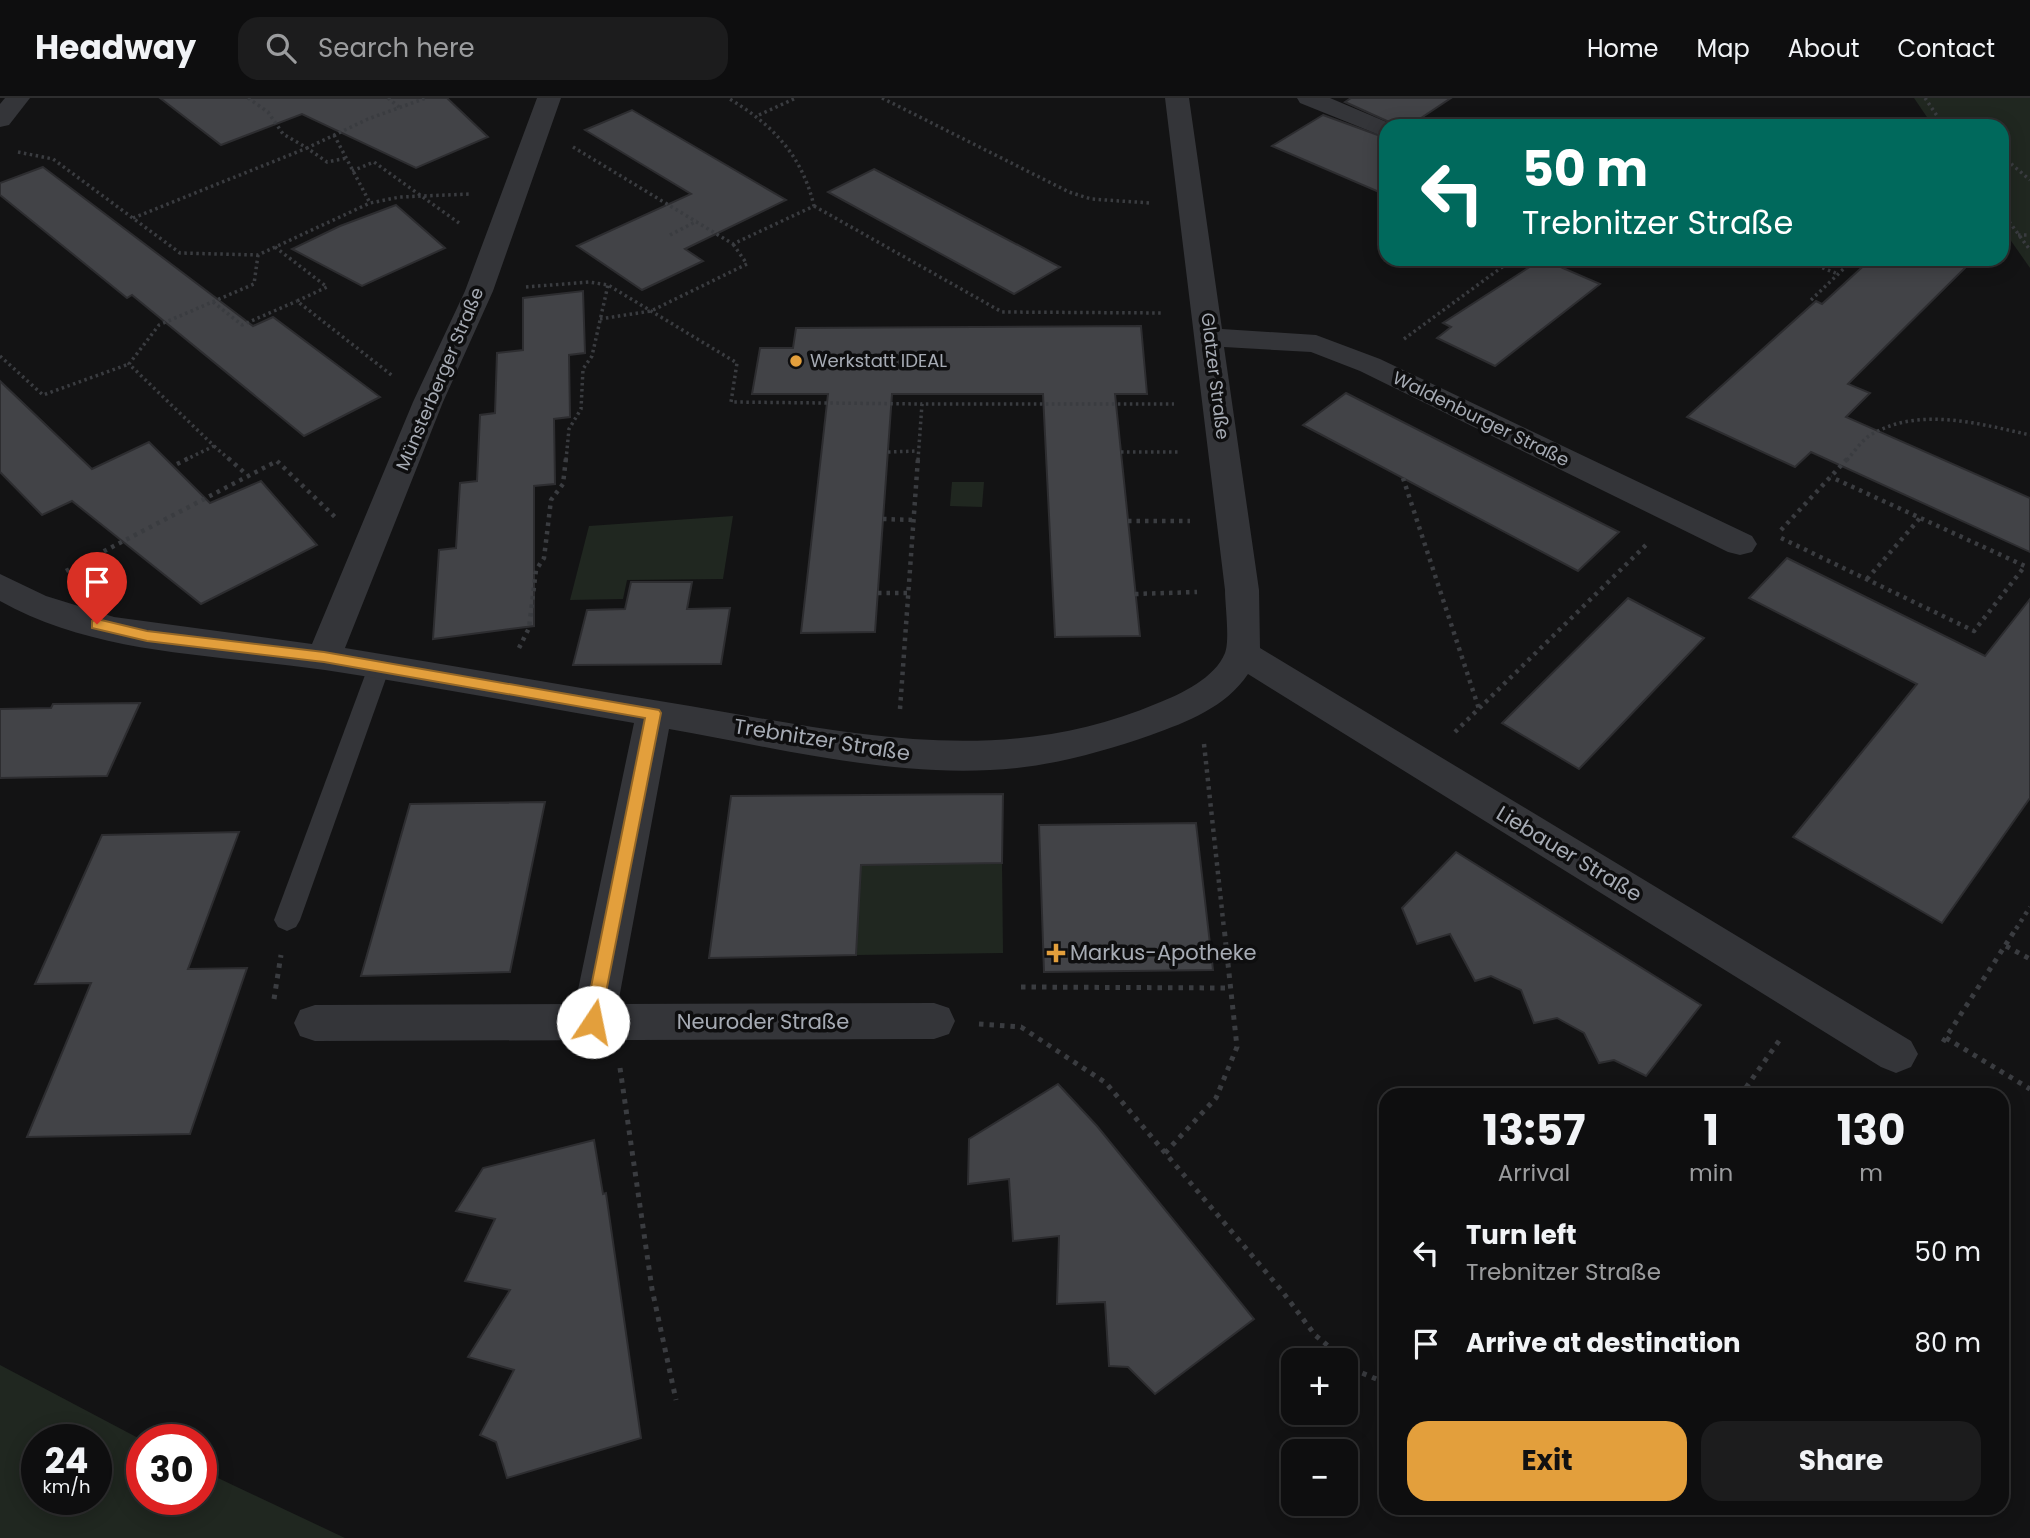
<!DOCTYPE html>
<meta charset="utf-8">
<style>
:root{--surface:#0e0e0f;--page:#1c1c1d;--text:#f1f3f6;--muted:#9b9c9e;--line:#2e2e2f;--accent:#e39f3c}
body{margin:0;font-family:Poppins,sans-serif;background:var(--page);color:var(--text);height:100vh;display:flex;flex-direction:column;font-size:26px;white-space:nowrap}
*{box-sizing:border-box;margin:0}
p{font-size:23px;color:var(--muted)}
.icon{flex:none;width:38px;height:38px;fill:none;stroke:currentColor;stroke-width:2;stroke-linecap:round;stroke-linejoin:round}
.map{position:relative;flex:1;overflow:hidden}
.sheet{position:absolute;left:1379px;top:990px;width:630px;height:427px;display:flex;flex-direction:column;background:var(--surface);border-radius:21px;box-shadow:0 4px 18px #0003,0 0 0 2px var(--line)}
.sheet>*{flex:none}
.top-card{position:absolute;left:1379px;top:21px;width:630px;height:147px;border-radius:21px;box-shadow:0 4px 18px #0003,0 0 0 2px var(--line);background:#00695c;color:#fff;overflow:hidden}
.fabs{position:absolute;left:1281px;top:1250px;display:grid;gap:14px}
.fabs a{display:grid;place-items:center;width:77px;height:77px;border-radius:14px;background:var(--surface);box-shadow:0 4px 18px #0003,0 0 0 2px var(--line);font-size:35px}
.speed{position:absolute;left:21px;top:1326px;display:flex;gap:14px;font-size:35px;font-weight:700;text-align:center}
.speed>*{display:grid;place-content:center;width:91px;height:91px;border-radius:50%;background:var(--surface);box-shadow:0 4px 18px #0003,0 0 0 2px var(--line);line-height:1}
.speed small{font-size:18px;font-weight:400}
.speed .limit{border:10px solid #d22;background:#fff;color:#111}
.pin{position:absolute;display:grid;place-items:center;width:60px;height:60px;color:#fff;margin:-72px -30px;border-radius:50% 50% 50% 0;rotate:-45deg;box-shadow:0 0 7px #0007}
.pin .icon{rotate:45deg}
.me{position:absolute;width:77px;margin:-38px;rotate:11deg;stroke-linejoin:round;filter:drop-shadow(0 0 5px #0008)}
.turn{display:flex;align-items:center;gap:24px;height:147px;padding:0 28px;font-size:32px}
.turn .icon{width:91px;height:91px;stroke-width:2.5}
.turn b{display:block;font-size:49px;line-height:60px}
.eta{display:flex;justify-content:space-evenly;align-items:center;height:119px;text-align:center}
.eta b{font-size:42px;font-weight:700;line-height:49px}
.primary-button{display:flex;gap:14px;margin-top:auto;padding:14px 28px}
.primary-button a{flex:1;height:80px;border-radius:21px;background:var(--accent);color:#111;font-size:28px;font-weight:700;line-height:80px;text-align:center}
.primary-button a+a{background:var(--page);color:var(--text)}
ul{padding:0;list-style:none}
li{display:flex;align-items:center;gap:21px;height:91px;padding:0 28px}
li div{flex:1}
li b{display:block;font-size:26px}
li em{font-style:normal}
header{display:flex;align-items:center;gap:42px;box-sizing:border-box;height:98px;padding:0 35px;background:var(--surface);border-bottom:2px solid var(--line)}
header strong{font-size:33px}
nav{display:flex;gap:38px;margin-inline-start:auto;font-size:24px}
.search{width:490px;height:63px;background:var(--page);display:flex;align-items:center;gap:18px;box-sizing:border-box;padding:0 24px;border-radius:21px;color:var(--muted);font-size:26px}
.map>svg:first-child{display:block}
.green{fill:#202720;fill-rule:evenodd}
.building{fill:#424347;stroke:#2d2d30;stroke-width:2}
.lines{fill:none;stroke-linecap:round;stroke-linejoin:round}
.path-far2{stroke:#3a3c40;stroke-width:3.5;stroke-dasharray:2.5 3.5;stroke-linecap:butt}
.path-far1{stroke:#3a3c40;stroke-width:4.5;stroke-dasharray:3.5 5;stroke-linecap:butt}
.path{stroke:#3a3c40;stroke-width:5;stroke-dasharray:4.5 6;stroke-linecap:butt}
.lane{fill:#343539;fill-rule:evenodd}
.street{fill:#343539;fill-rule:evenodd}
.route{fill:#e39f3c;stroke:#946727;stroke-width:2}
.poi-dot{fill:#e39f3c;stroke:#0e0e0f;stroke-width:2.5}
.labels{text-anchor:middle;stroke-width:7;stroke-linejoin:round;paint-order:stroke}
.far-poi-label{font-size:18px;fill:#a6abb4;stroke:#0e0e0f;text-anchor:start}
.far-street-label{font-size:18px;fill:#a6abb4;stroke:#0e0e0f}
.street-label{font-size:21px;fill:#a6abb4;stroke:#0e0e0f}
.poi-label{font-size:21px;fill:#a6abb4;stroke:#0e0e0f;text-anchor:start}
</style>
<header>
<strong>Headway</strong>
<div class="search"><svg class="icon" aria-label="search" viewBox="0 0 24 24"><circle cx="10" cy="10" r="6"/><path d="M15 15l6 6"/></svg>Search here</div>
<nav><a>Home</a><a>Map</a><a>About</a><a>Contact</a></nav>
</header>
<div class="map">
<svg width="2030" height="1440" viewBox="0 0 2030 1440">
<rect width="100%" height="100%" fill="#131314"/>
<g class="green">
<polygon points="1914,0 2030,0 2030,170 2002,130 2002,28 1933,28"/>
<polygon points="952,384 984,384 982,409 950,408"/>
<polygon points="733,418 723,481 627,482 623,501 570,502 589,428"/>
<polygon points="1002,765 1003,855 856,857 861,767"/>
<path d="M0 1267 142 1342V1402H201V1372L345 1440H0ZM96 1342V1402H37V1342Z"/>
</g>
<g class="building">
<polygon points="160,0 447,0 488,39 416,70 302,16 221,47"/>
<polygon points="1351,0 1451,0 1409,28 1398,28 1345,4"/>
<polygon points="632,12 786,102 685,151 703,163 642,192 577,148 691,96 585,32"/>
<polygon points="1323,17 1386,40 1386,97 1272,48"/>
<polygon points="43,69 253,228 273,219 380,299 304,338 132,197 127,200 0,97 0,85"/>
<polygon points="874,71 995,135 1060,169 1014,196 828,94"/>
<polygon points="396,107 445,150 362,188 292,151 340,128"/>
<polygon points="1542,161 1600,186 1495,268 1437,240 1451,229 1443,225"/>
<polygon points="1871,161 1974,161 1848,286 1870,295 1846,319 2030,400 2030,454 1811,354 1795,369 1687,319 1816,203 1822,206"/>
<polygon points="583,193 585,255 569,257 570,319 554,321 555,386 534,388 534,528 433,541 439,452 456,450 460,385 477,383 480,317 495,315 497,255 523,252 523,200"/>
<polygon points="1141,228 1147,296 1115,296 1140,538 1055,539 1043,296 892,296 875,534 801,535 828,296 752,296 760,250 793,250 796,230"/>
<polygon points="0,283 92,371 149,344 210,405 261,383 317,447 201,506 72,403 42,417 0,374"/>
<polygon points="1346,295 1534,391 1619,434 1578,473 1303,327"/>
<polygon points="1787,460 1985,558 2030,501 2030,700 1942,825 1793,739 1917,586 1749,500"/>
<polygon points="631,484 692,484 687,511 730,510 721,566 573,567 587,512 625,511"/>
<polygon points="1628,500 1704,540 1579,671 1502,625"/>
<polygon points="140,605 107,678 0,680 0,611 51,610 53,606"/>
<polygon points="1003,696 1002,765 861,767 856,857 709,860 731,698"/>
<polygon points="545,704 510,874 361,878 410,706"/>
<polygon points="1196,725 1213,872 1044,874 1039,727"/>
<polygon points="239,734 188,871 247,870 190,1036 27,1039 91,885 35,886 102,737"/>
<polygon points="1456,754 1701,907 1646,978 1614,962 1599,965 1584,935 1557,920 1534,925 1521,892 1491,878 1475,883 1450,836 1417,846 1402,810"/>
<polygon points="1058,986 1097,1028 1254,1221 1155,1296 1128,1269 1109,1268 1105,1204 1057,1206 1059,1138 1013,1143 1009,1081 968,1086 969,1041"/>
<polygon points="594,1042 603,1096 606,1095 641,1340 507,1380 496,1344 480,1337 514,1272 468,1259 510,1192 465,1183 495,1121 456,1113 483,1070"/>
</g>
<g class="lines">
<g class="path-far2">
<polyline points="248,0 268,14 283,36 307,50 368,21 426,0"/>
<polyline points="388,0 399,9"/>
<polyline points="882,0 1069,94 1091,101 1150,105"/>
<polyline points="1925,0 1944,28"/>
<polyline points="759,17 796,0"/>
<polyline points="334,37 370,105"/>
<path d="M573 49 733 146 814 108C802 57 772 26 728 0"/>
<polyline points="18,54 53,61 180,155 258,157 370,105 400,99 470,96"/>
<polyline points="2002,58 2030,82"/>
<polyline points="352,73 374,64 459,125"/>
<polyline points="814,108 1002,214 1163,215"/>
<polyline points="2002,114 2030,152"/>
<polyline points="133,120 307,50 327,64 347,60"/>
<polyline points="670,137 697,123"/>
<polyline points="2018,137 2030,137"/>
<polyline points="275,149 327,189 297,203 394,279"/>
<polyline points="1800,161 1838,176"/>
<polyline points="526,189 589,184 608,187 737,265 731,304 922,306"/>
<polyline points="1811,202 1854,161"/>
<polyline points="213,204 242,227 297,203"/>
<polyline points="600,221 651,213 747,166 733,146"/>
<polyline points="1404,241 1513,161"/>
<polyline points="0,258 43,297 129,266"/>
<polyline points="214,348 230,362"/>
<polyline points="888,354 918,353"/>
<polyline points="1121,354 1179,354"/>
<polyline points="185,362 214,348 129,266 159,227 254,186 258,157"/>
<polyline points="566,362 569,331 581,311 583,271 592,258 608,187"/>
<polyline points="918,362 922,306 1174,306"/>
<path d="M1847 362C1855 353 1863 340 1874 335 1921 309 1981 326 2030 337"/>
</g>
<g class="path-far1">
<polyline points="228,360 247,377"/>
<polyline points="177,366 189,360"/>
<polyline points="1403,380 1479,611"/>
<polyline points="883,421 914,422"/>
<polyline points="1128,423 1190,423"/>
<polyline points="1781,432 1848,360"/>
<polyline points="1781,440 1974,533 2025,468 1831,379"/>
<polyline points="66,473 277,363 336,420"/>
<polyline points="1867,481 1920,420"/>
<polyline points="878,495 909,495"/>
<polyline points="1135,496 1197,494"/>
<polyline points="519,550 529,530 536,472 544,460 551,402 563,386 566,360"/>
<polyline points="900,611 918,360"/>
<polyline points="1455,634 1646,447"/>
<polyline points="1204,646 1224,831"/>
<polyline points="2016,831 2030,809"/>
</g>
<g class="path">
<polyline points="2006,848 2030,861"/>
<polyline points="1021,889 1229,890"/>
<polyline points="274,901 281,857"/>
<polyline points="979,926 1021,929 1106,985 1282,1193 1315,1237 1345,1262"/>
<polyline points="1946,940 2030,991"/>
<polyline points="1943,944 2017,829"/>
<polyline points="620,970 652,1191 676,1302"/>
<polyline points="1740,998 1781,940"/>
<polyline points="1165,1055 1216,1000 1237,949 1224,829"/>
<polyline points="1346,1262 1362,1275 1386,1285"/>
</g>
<polygon class="lane" points="379,561 387,563 390,569 300,822 296,829 287,833 278,829 274,822 368,569 371,563"/>
<g class="street">
<polygon points="5,0 30,0 9,27 0,29 0,6"/>
<path d="M537 0H561L493 193 443 304 345 550C460 569 575 589 690 608 850 635 1001 672 1158 605 1181 596 1215 580 1225 555 1230 542 1225 507 1225 492L1165 0H1189L1222 231 1316 237 1380 261 1752 438 1757 446 1752 454 1740 457 1728 454 1360 273 1311 254 1224 249 1259 492 1260 550 1911 943 1918 956 1911 969 1896 975 1881 969 1248 576C1226 609 1187 624 1151 637 1108 652 1062 665 1017 670 901 682 783 651 669 631L618 906 934 905 949 910 955 923 949 936 934 941 315 943 300 938 294 925 300 912 315 907 575 906 634 625C531 607 428 588 325 572 217 556 98 558 0 503V476L46 498 114 519 312 546 413 304 465 193Z"/>
<polygon points="1297,0 1330,0 1396,28 1386,28 1386,38 1377,36 1300,5"/>
</g>
</g>
<polygon class="route" points="97,521 147,533 324,554 659,612 661,615 599,930 587,930 584,924 645,620 324,564 147,543 92,530 92,523"/>
<g class="poi-dot">
<circle cx="796" cy="263" r="7"/>
<path d="M1052.5 844.5h7v7h7v7h-7v7h-7v-7h-7v-7h7z"/>
</g>
<g class="labels">
<g class="far-poi-label">
<text x="810" y="269">Werkstatt IDEAL</text>
</g>
<g class="far-street-label">
<text transform="translate(1215 278) rotate(83)" y="6">Glatzer Straße</text>
<text transform="translate(440 281) rotate(-67)" y="6">Münsterberger Straße</text>
<text transform="translate(1481 321) rotate(26)" y="6">Waldenburger Straße</text>
</g>
<g class="street-label">
<text transform="translate(822 642) rotate(9)" y="7">Trebnitzer Straße</text>
<text transform="translate(1569 756) rotate(31)" y="7">Liebauer Straße</text>
<text x="763" y="931">Neuroder Straße</text>
</g>
<g class="poi-label">
<text x="1070" y="862">Markus-Apotheke</text>
</g>
</g>
</svg>
<div class="fabs">
<a>+</a>
<a>−</a>
</div>
<div class="speed"><div>24<small>km/h</small></div><div class="limit">30</div></div>
<div class="pin" style="left:97px;top:526px;background:#d93025"><svg class="icon" aria-label="arrive" viewBox="0 0 24 24"><path d="M6 21V4h12l-3 4 3 4H6"/></svg></div>
<svg class="me" style="left:593px;top:924px" viewBox="-20 -20 40 40"><circle r="19" fill="#fff"/><path d="M0-13L10 11 0 6-10 11z" fill="#e39f3c"/></svg>
<div class="top-card">
<div class="turn"><svg class="icon" aria-label="left" viewBox="0 0 24 24"><path d="M17 20v-9H6M10 6l-5 5 5 5"/></svg><div><b>50 m</b>Trebnitzer Straße</div></div>
</div>
<section class="sheet">
<div class="eta">
<div><b>13:57</b><p>Arrival</p></div>
<div><b>1</b><p>min</p></div>
<div><b>130</b><p>m</p></div>
</div>
<ul>
<li><svg class="icon" aria-label="left" viewBox="0 0 24 24"><path d="M17 20v-9H6M10 6l-5 5 5 5"/></svg><div><b>Turn left</b><p>Trebnitzer Straße</p></div><em>50 m</em></li>
<li><svg class="icon" aria-label="arrive" viewBox="0 0 24 24"><path d="M6 21V4h12l-3 4 3 4H6"/></svg><div><b>Arrive at destination</b></div><em>80 m</em></li>
</ul>
<div class="primary-button"><a>Exit</a><a>Share</a></div>
</section>
</div>
